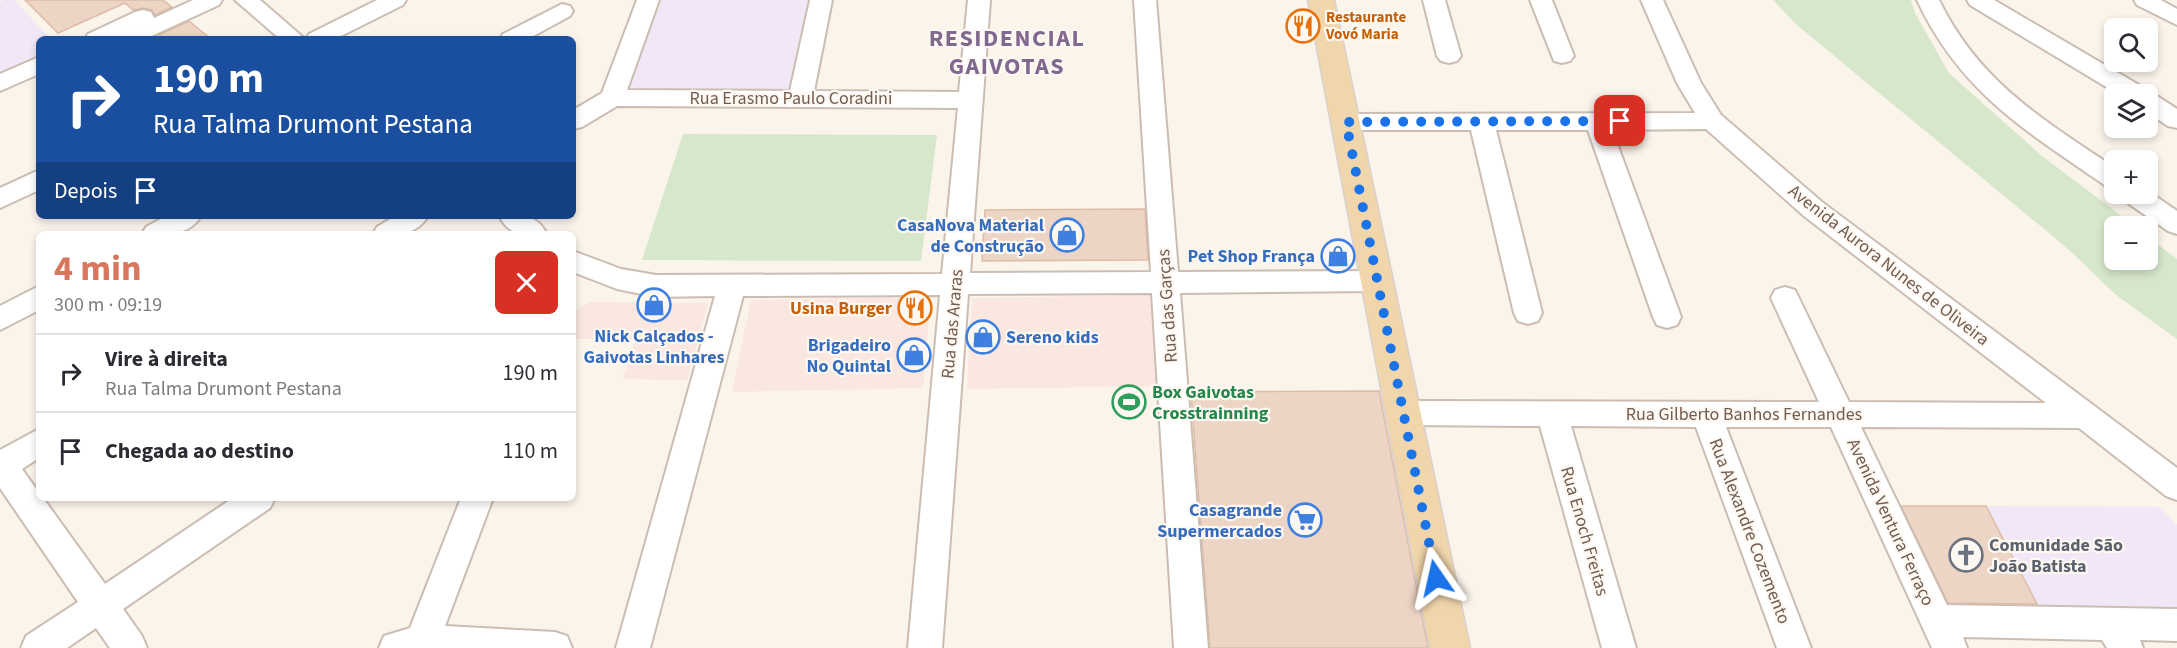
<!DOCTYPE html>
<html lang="pt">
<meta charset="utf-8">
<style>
:root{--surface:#fff;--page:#f7f7f7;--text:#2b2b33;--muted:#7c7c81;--line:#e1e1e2;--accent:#d6775e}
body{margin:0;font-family:"Source Sans 3",sans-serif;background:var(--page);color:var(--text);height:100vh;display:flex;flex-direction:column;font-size:22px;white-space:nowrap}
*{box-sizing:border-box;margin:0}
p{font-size:20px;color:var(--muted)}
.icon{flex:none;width:33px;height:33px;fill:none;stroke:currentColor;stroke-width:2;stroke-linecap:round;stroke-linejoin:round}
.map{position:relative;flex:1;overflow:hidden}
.panel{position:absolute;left:36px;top:231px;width:540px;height:270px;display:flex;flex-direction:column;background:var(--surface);border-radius:9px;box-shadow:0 3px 9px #0003}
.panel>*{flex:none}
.banner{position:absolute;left:36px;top:36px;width:540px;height:183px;border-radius:9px;box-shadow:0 3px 9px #0003;background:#1a4fa0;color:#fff;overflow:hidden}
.buttons{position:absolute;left:2104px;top:18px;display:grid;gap:12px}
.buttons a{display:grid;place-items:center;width:54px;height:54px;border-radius:9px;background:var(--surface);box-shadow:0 3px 9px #0003;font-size:30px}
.pin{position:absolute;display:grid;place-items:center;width:51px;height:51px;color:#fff;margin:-26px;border-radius:12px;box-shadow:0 3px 9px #0006}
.me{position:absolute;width:66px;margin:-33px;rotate:349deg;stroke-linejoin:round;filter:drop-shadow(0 0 4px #0008)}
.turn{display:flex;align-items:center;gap:21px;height:126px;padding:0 18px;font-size:27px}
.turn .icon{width:78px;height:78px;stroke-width:2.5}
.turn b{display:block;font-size:42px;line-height:51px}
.then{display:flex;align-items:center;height:57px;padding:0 18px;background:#0003;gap:12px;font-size:22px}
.round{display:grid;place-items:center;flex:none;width:63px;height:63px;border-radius:9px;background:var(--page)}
.summary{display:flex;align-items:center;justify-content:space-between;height:102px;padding:0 18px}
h1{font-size:36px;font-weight:700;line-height:45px;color:var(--accent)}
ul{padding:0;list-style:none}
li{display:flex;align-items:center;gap:18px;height:78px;padding:0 18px;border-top:2px solid var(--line)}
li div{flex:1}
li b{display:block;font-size:22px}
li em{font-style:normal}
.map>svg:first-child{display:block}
.commercial{fill:#f9e7e0}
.education{fill:#f1e7f7}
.green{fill:#d7e7cb}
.building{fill:#edd5c6;stroke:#debca8;stroke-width:1.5}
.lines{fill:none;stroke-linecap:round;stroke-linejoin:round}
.minor-casing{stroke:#ccbdb2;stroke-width:4}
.major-casing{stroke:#d8d1ce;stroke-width:3}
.minor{fill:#fff;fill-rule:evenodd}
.major{fill:#f1d6ab;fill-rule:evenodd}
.route{stroke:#1a73e8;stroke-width:10;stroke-dasharray:0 18}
.labels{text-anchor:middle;stroke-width:4.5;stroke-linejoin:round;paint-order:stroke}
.far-food-label{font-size:15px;font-weight:bold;fill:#c56008;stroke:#fdf8f1;text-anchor:start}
.street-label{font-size:18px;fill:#735c50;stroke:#fdf8f1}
.shop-label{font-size:18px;font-weight:bold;fill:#366cbe;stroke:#fdf8f1;text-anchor:end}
.food-label{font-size:18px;font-weight:bold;fill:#c56008;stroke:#fdf8f1;text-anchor:end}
.leisure-label{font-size:18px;font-weight:bold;fill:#27864d;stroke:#fdf8f1;text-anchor:start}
.worship-label{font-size:18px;font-weight:bold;fill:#5b616d;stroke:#fdf8f1;text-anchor:start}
.district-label{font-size:24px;font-weight:bold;letter-spacing:1.5px;fill:#81688e;stroke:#fdf8f1}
</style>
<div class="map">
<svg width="2177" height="648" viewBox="0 0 2177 648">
<rect width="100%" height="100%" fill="#fbf4eb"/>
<g class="commercial">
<polygon points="1151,295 1157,386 967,389 972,298"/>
<polygon points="931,297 923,388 732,392 751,300"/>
<polygon points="589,302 708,303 687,380 623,379 635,339 573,339 575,312"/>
</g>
<g class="education">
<polygon points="4,0 14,0 51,39 39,39 39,62 0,79 0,2"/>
<polygon points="659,0 808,0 788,90 627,92"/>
<polygon points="1986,506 2160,507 2177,525 2177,607 2038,605"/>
</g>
<g class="green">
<polygon points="1773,0 1911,0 1915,13 1949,73 2042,156 2135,226 2115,226 2115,260 2148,260 2148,237 2177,259 2177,339 2116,295 2067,248 1798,26"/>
<polygon points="683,134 937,135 921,261 642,260"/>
</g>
<g class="building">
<polygon points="25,0 163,0 172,7 155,15 152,10 144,8 133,10 125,3 58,33"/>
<polygon points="189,21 211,39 164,39 159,35"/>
<polygon points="1145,209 1148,260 982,261 985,210"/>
<polygon points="1379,391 1428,648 1210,648 1191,392"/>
<polygon points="1901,506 1986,506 2037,604 1948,603"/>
</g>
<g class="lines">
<defs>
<g id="minor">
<polygon points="193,0 222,0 219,5 145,39 85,39 88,34 135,12 143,10 151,12 154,18"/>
<polygon points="235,0 260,0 305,39 280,39"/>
<polygon points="377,0 406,0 403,5 335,39 306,39 309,34"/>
<polygon points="637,0 659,0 627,90 790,91 810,0 832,0 814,91 959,92 968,0 990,0 970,273 1151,272 1134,0 1156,0 1178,272 1377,271 1387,274 1391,281 1387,288 1377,291 1180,293 1208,648 1174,648 1152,293 968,294 942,648 908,648 940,295 743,296 650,648 616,648 715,296 656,297 617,289 573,272 573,251 621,269 656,275 942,274 958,108 617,106 582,127 573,129 573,110 602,93"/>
<polygon points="1423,0 1445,0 1461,56 1457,61 1449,63 1441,61 1437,56"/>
<polygon points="1530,0 1552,0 1574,56 1570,61 1562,63 1554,61"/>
<polygon points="1641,0 1663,0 1701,83 1721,115 1822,202 2177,468 2177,500 2166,496 2079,428 1861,427 1947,605 2177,609 2177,641 2140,640 2143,648 2107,648 2102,640 1963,637 1967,648 1932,648 1831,427 1726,427 1811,648 1777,648 1696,427 1571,426 1636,648 1602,648 1540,426 1404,425 1393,422 1389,413 1393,404 1404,401 1819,402 1771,298 1775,290 1785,287 1795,290 1849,402 2046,403 1804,216 1706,129 1612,130 1681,317 1677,325 1667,328 1657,325 1653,317 1588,130 1496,130 1542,313 1538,321 1528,324 1518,321 1514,313 1471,130 1345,130 1336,128 1333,122 1336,116 1345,114 1695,113 1677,83"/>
<path d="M1917 0H1939C1979 82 2042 119 2115 168V189L2106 186C2026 131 1960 92 1917 0Z"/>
<polygon points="1967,0 1994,0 2144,88 2147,94 2148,94 2157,96 2177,109 2177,128 2168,126 2148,113 2148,94 2118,94 1970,5"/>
<polygon points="2134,0 2161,0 2177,9 2177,25 2137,5"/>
<polygon points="562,4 570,6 573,11 570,16 528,39 500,39 503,34"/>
<polygon points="39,57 39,74 0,91 0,74"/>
<polygon points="39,170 39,190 0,208 0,188"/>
<polygon points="2148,191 2177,211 2177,234 2168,231 2125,201 2121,194 2148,194"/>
<path d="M166 216H201C189 237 163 234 142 234L146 227Z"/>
<path d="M395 216H428C416 237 394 234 373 234L377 227Z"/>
<path d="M499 216C521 216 535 212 547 234 525 234 511 238 499 216Z"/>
<polygon points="39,286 39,310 0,330 0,306"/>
<polygon points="39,429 39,458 22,469 39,493 39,498 43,498 105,584 233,498 275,498 270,508 123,609 142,636 147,648 110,648 96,628 67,648 21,648 26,636 78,602 0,488 0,450"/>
<polygon points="461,498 493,498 445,626 555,632 567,636 572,648 379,648 384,636 410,628"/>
</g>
<polygon id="major" points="1308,0 1334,0 1470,648 1430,648"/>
</defs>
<use href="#minor" class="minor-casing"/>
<use href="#major" class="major-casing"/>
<use href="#minor" class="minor"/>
<use href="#major" class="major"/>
</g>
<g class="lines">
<polyline class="route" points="1436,578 1346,122 1620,121"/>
</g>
<defs>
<symbol id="restaurant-ring" viewBox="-11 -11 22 22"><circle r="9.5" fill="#fdf8f1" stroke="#e8710a" stroke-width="1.5"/><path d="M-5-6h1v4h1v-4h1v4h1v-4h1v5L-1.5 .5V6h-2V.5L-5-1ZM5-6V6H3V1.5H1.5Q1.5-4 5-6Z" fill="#e8710a"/></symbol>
<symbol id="shop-ring" viewBox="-11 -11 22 22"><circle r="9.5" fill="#fdf8f1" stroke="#3f7fe0" stroke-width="1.5"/><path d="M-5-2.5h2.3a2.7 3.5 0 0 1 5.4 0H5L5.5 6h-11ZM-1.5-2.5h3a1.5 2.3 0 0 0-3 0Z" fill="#3f7fe0"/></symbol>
<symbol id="stadium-ring" viewBox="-11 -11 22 22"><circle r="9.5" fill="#fdf8f1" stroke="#2e9e5b" stroke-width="1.5"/><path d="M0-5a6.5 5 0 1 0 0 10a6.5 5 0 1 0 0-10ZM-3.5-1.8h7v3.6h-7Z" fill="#2e9e5b"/></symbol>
<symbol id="supermarket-ring" viewBox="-11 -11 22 22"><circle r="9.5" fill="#fdf8f1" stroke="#3f7fe0" stroke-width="1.5"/><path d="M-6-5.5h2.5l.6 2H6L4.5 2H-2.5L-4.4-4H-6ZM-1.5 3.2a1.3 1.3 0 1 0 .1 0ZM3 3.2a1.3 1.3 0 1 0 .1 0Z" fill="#3f7fe0"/></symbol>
<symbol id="church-ring" viewBox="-11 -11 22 22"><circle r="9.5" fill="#fdf8f1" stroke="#6b7280" stroke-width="1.5"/><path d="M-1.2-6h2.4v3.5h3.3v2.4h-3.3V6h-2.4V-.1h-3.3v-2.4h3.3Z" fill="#6b7280"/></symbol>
</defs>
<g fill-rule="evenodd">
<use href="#restaurant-ring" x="1284" y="7" width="38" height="38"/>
<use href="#shop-ring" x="1048" y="216" width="38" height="38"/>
<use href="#shop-ring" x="1319" y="237" width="38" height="38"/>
<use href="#shop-ring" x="635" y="286" width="38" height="38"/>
<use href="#restaurant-ring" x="896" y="289" width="38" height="38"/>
<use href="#shop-ring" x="964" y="318" width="38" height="38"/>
<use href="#shop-ring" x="895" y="336" width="38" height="38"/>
<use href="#stadium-ring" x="1110" y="383" width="38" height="38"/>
<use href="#supermarket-ring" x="1286" y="501" width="38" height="38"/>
<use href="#church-ring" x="1947" y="536" width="38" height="38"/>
</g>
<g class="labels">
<g class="far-food-label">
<text x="1326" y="22">Restaurante<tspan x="1326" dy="17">Vovó Maria</tspan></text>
</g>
<g class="street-label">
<text x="791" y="104">Rua Erasmo Paulo Coradini</text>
<text transform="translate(1889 265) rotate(38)" y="6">Avenida Aurora Nunes de Oliveira</text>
<text transform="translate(1167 306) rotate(-94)" y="6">Rua das Garças</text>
<text transform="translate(952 324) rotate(-85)" y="6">Rua das Araras</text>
<text x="1744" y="420">Rua Gilberto Banhos Fernandes</text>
<text transform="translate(1891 522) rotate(65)" y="6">Avenida Ventura Ferraço</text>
<text transform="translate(1585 531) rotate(74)" y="6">Rua Enoch Freitas</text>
<text transform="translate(1750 531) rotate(69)" y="6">Rua Alexandre Cozemento</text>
</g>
<g class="shop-label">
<text x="1044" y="231">CasaNova Material<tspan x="1044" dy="21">de Construção</tspan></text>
<text x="1315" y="262">Pet Shop França</text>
<text x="654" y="342" text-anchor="middle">Nick Calçados -<tspan x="654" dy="21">Gaivotas Linhares</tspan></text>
<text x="1006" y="343" text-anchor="start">Sereno kids</text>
<text x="891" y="351">Brigadeiro<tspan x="891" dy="21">No Quintal</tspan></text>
<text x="1282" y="516">Casagrande<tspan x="1282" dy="21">Supermercados</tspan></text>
</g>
<g class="food-label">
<text x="892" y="314">Usina Burger</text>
</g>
<g class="leisure-label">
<text x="1152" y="398">Box Gaivotas<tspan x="1152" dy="21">Crosstrainning</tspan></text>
</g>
<g class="worship-label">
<text x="1989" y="551">Comunidade São<tspan x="1989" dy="21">João Batista</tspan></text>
</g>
<g class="district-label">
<text x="1007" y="46">RESIDENCIAL<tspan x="1007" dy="28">GAIVOTAS</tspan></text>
</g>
</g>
</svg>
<div class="buttons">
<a><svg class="icon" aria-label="search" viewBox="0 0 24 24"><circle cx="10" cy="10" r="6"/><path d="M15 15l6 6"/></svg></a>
<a><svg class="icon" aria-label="layers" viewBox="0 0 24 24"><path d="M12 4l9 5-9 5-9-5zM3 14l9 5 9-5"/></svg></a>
<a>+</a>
<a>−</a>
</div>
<div class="pin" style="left:1620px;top:121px;background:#d93025"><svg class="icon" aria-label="arrive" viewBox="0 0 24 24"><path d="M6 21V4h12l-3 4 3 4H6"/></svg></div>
<svg class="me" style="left:1436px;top:578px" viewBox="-20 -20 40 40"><path d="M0-17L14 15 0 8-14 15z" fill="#1a73e8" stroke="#fff" stroke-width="4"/></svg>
<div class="banner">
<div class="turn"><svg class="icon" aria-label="right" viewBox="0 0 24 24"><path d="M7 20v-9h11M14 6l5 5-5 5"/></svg><div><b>190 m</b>Rua Talma Drumont Pestana</div></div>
<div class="then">Depois<svg class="icon" aria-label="arrive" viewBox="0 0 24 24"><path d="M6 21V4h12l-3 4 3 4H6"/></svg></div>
</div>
<section class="panel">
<div class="summary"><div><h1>4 min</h1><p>300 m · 09:19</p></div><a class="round" style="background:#d93025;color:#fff"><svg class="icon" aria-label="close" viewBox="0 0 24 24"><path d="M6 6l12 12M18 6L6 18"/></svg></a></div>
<ul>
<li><svg class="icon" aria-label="right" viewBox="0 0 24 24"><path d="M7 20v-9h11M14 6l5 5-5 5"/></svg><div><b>Vire à direita</b><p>Rua Talma Drumont Pestana</p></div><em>190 m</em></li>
<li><svg class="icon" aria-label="arrive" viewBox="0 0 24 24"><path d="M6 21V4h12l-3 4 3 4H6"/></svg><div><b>Chegada ao destino</b></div><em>110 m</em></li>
</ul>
</section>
</div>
